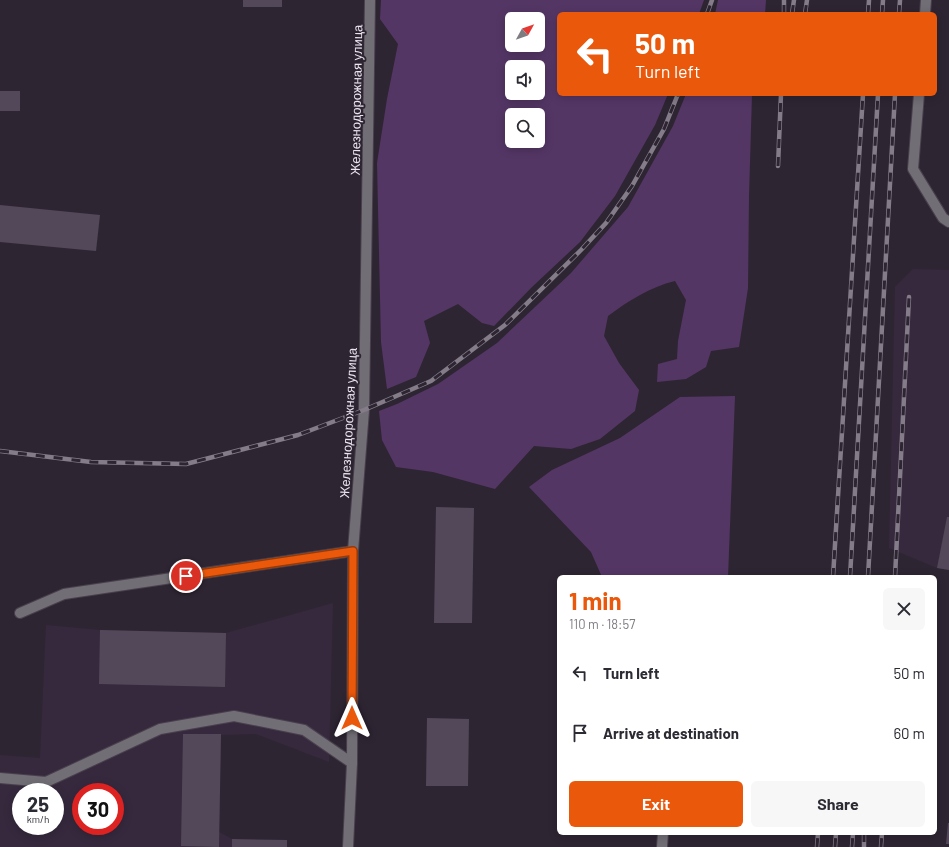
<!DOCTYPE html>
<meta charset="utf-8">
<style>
:root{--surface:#fff;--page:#f7f7f7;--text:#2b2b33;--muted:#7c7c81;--accent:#ea580c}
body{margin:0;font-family:Barlow,sans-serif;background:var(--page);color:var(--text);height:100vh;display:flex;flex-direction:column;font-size:15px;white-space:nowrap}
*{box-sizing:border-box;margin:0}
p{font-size:13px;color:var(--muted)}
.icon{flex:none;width:22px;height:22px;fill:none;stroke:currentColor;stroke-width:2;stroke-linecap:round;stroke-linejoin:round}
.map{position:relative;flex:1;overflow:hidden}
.details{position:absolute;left:557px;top:575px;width:380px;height:260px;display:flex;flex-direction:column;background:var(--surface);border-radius:6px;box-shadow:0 2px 10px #0003}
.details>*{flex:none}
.top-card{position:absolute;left:557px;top:12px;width:380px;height:84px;border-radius:6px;box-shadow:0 2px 10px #0003;background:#ea580c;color:#fff;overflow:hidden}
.needle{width:26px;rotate:50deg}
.buttons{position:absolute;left:505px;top:12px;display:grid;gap:8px}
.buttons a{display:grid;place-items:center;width:40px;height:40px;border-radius:6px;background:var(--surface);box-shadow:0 2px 10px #0003;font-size:20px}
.speed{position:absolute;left:12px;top:783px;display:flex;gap:8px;font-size:20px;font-weight:700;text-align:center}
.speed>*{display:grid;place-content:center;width:52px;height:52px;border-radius:50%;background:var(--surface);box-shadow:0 2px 10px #0003;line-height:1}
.speed small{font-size:10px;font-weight:400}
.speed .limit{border:6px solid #d22;background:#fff;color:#111}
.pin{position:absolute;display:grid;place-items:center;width:34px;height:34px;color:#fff;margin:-17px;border:2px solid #fff;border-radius:50%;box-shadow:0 1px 4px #0007}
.me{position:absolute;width:44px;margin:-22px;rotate:0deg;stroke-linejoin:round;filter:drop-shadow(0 0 3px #0008)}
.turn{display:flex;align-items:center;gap:14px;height:84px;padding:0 12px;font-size:18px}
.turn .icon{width:52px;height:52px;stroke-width:2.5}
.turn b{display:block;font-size:28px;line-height:34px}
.round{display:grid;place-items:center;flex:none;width:42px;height:42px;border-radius:6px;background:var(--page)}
.headline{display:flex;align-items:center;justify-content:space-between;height:68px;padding:0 12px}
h1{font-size:24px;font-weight:700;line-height:30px;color:var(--accent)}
.button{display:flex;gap:8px;margin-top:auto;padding:8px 12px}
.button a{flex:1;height:46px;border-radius:6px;background:var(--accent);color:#fff;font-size:16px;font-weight:700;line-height:46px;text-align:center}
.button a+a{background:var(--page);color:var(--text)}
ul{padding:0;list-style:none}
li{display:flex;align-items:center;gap:12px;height:60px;padding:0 12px}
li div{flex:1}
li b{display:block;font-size:15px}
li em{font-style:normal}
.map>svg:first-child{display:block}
.built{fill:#36293e;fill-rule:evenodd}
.green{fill:#543665;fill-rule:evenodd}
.building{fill:#534859}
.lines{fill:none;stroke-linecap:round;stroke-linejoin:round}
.minor-casing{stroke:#49404d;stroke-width:12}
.minor{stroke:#726e76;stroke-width:10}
.rail-casing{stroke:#847c88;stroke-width:4.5}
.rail{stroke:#2e2533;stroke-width:3;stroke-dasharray:9;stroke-linecap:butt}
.route-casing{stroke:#983908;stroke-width:10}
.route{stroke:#ea580c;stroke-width:7}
.labels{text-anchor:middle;stroke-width:4;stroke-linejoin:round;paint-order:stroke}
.street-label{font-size:13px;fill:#ece6f0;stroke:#2e2533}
</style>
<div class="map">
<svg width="949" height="847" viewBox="0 0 949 847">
<rect width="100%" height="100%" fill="#2e2533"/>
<g class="built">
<polygon points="913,269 949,270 949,570 937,568 889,548 895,287"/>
<path d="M333 603 329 762 256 734 221 735 219 832 232 839V847H0V755L40 758 46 625 100 630 226 633ZM21 792H55V826H21ZM81 792H115V826H81Z"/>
</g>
<g class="green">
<path d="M381 0H704L699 14H559V94H668L655 125 615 196 580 242 532 287 494 326 482 323 458 304 424 321 430 343 416 377 387 389 381 342 377 163 387 99 398 44 380 19ZM512 19H538V45H512ZM512 67H538V93H512ZM512 115H538V141H512Z"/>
<polygon points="718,0 766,0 765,14 715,14"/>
<path d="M686 94H752L749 196 748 288 739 347 711 351 706 367 686 379 657 382 658 364 677 359 678 341 686 300 675 281C650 287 628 301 608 316L604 336 619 363 639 390 635 411 600 439 571 449 534 446 495 489 433 472 396 467 382 440 379 411 397 404 438 384 497 343 571 273 628 207 673 126Z"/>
<polygon points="735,396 728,577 602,577 591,552 529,487 552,470 620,438 680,397"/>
</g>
<g class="building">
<rect x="243" y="0" width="39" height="7"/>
<rect x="0" y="91" width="20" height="20"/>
<polygon points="0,205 100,215 96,251 0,242"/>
<polygon points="436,507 474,508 472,623 434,623"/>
<polygon points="947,517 949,517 949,570 937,568"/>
<polygon points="100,630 226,633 225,687 99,684"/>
<polygon points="427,718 469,719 468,786 426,786"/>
<polygon points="183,734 221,734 219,847 181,846"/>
<polygon points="948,823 949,823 949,844 946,844"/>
<polygon points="232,839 287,840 287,847 232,847"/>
</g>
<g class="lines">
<defs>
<g id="minor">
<polyline points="925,14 926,0"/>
<polyline points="919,94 913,169 943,218 949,222"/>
<polyline points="20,613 64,594 353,551"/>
<polyline points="0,778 46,782 160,729 234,716 304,730 352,763"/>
<polyline points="348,847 352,763 353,551 364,410 370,0"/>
<polyline points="662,847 663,833"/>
</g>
</defs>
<use href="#minor" class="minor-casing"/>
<use href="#minor" class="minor"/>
<defs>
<g id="rail">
<polyline points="707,14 712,0"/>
<polyline points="784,14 784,0"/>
<polyline points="792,14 794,0"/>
<polyline points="805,14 807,0"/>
<polyline points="868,14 869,0"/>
<polyline points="882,14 883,0"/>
<polyline points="899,14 900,0"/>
<polyline points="778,166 781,94"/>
<polyline points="0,451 91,462 186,464 298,435 364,410 431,381 505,325 581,250 606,223 632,186 664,129 678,94"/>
<polyline points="833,577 863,94"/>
<polyline points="850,577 878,94"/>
<polyline points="868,577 895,94"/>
<polyline points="895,577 909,297"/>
<polyline points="864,833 864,847"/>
<polyline points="817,847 818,833"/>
<polyline points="835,847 836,833"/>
<polyline points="852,847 853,833"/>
<polyline points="881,847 882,833"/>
</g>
</defs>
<use href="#rail" class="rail-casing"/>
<use href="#rail" class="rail"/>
</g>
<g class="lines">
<defs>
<polyline id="route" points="186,576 353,551 352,718"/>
</defs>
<use href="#route" class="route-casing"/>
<use href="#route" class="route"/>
</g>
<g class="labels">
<g class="street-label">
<text transform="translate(356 100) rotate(-89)" y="5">Железнодорожная улица</text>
<text transform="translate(348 423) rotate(-87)" y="5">Железнодорожная улица</text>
</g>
</g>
</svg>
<div class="buttons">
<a><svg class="needle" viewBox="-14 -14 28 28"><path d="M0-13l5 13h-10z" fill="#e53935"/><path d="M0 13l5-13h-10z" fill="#7c7c81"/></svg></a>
<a><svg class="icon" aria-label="sound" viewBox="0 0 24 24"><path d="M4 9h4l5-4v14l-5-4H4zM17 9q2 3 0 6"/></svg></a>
<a><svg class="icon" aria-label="search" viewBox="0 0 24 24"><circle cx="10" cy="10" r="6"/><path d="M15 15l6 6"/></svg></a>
</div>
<div class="speed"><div>25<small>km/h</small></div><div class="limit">30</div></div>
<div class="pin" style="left:186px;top:576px;background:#d93025"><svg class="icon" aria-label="arrive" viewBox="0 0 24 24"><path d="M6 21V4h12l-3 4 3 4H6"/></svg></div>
<svg class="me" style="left:352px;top:718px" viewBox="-20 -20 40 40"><path d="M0-17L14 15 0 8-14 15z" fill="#ea580c" stroke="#fff" stroke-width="4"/></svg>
<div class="top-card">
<div class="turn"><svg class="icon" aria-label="left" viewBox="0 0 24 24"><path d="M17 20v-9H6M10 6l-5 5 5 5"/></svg><div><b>50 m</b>Turn left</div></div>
</div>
<section class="details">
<div class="headline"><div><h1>1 min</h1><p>110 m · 18:57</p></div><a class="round"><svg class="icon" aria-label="close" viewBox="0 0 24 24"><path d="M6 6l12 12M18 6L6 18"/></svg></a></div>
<ul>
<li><svg class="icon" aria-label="left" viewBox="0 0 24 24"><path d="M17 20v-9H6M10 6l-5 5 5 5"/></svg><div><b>Turn left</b></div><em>50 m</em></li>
<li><svg class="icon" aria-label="arrive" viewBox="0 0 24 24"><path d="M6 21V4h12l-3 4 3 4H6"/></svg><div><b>Arrive at destination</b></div><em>60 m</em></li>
</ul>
<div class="button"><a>Exit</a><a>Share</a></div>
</section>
</div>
